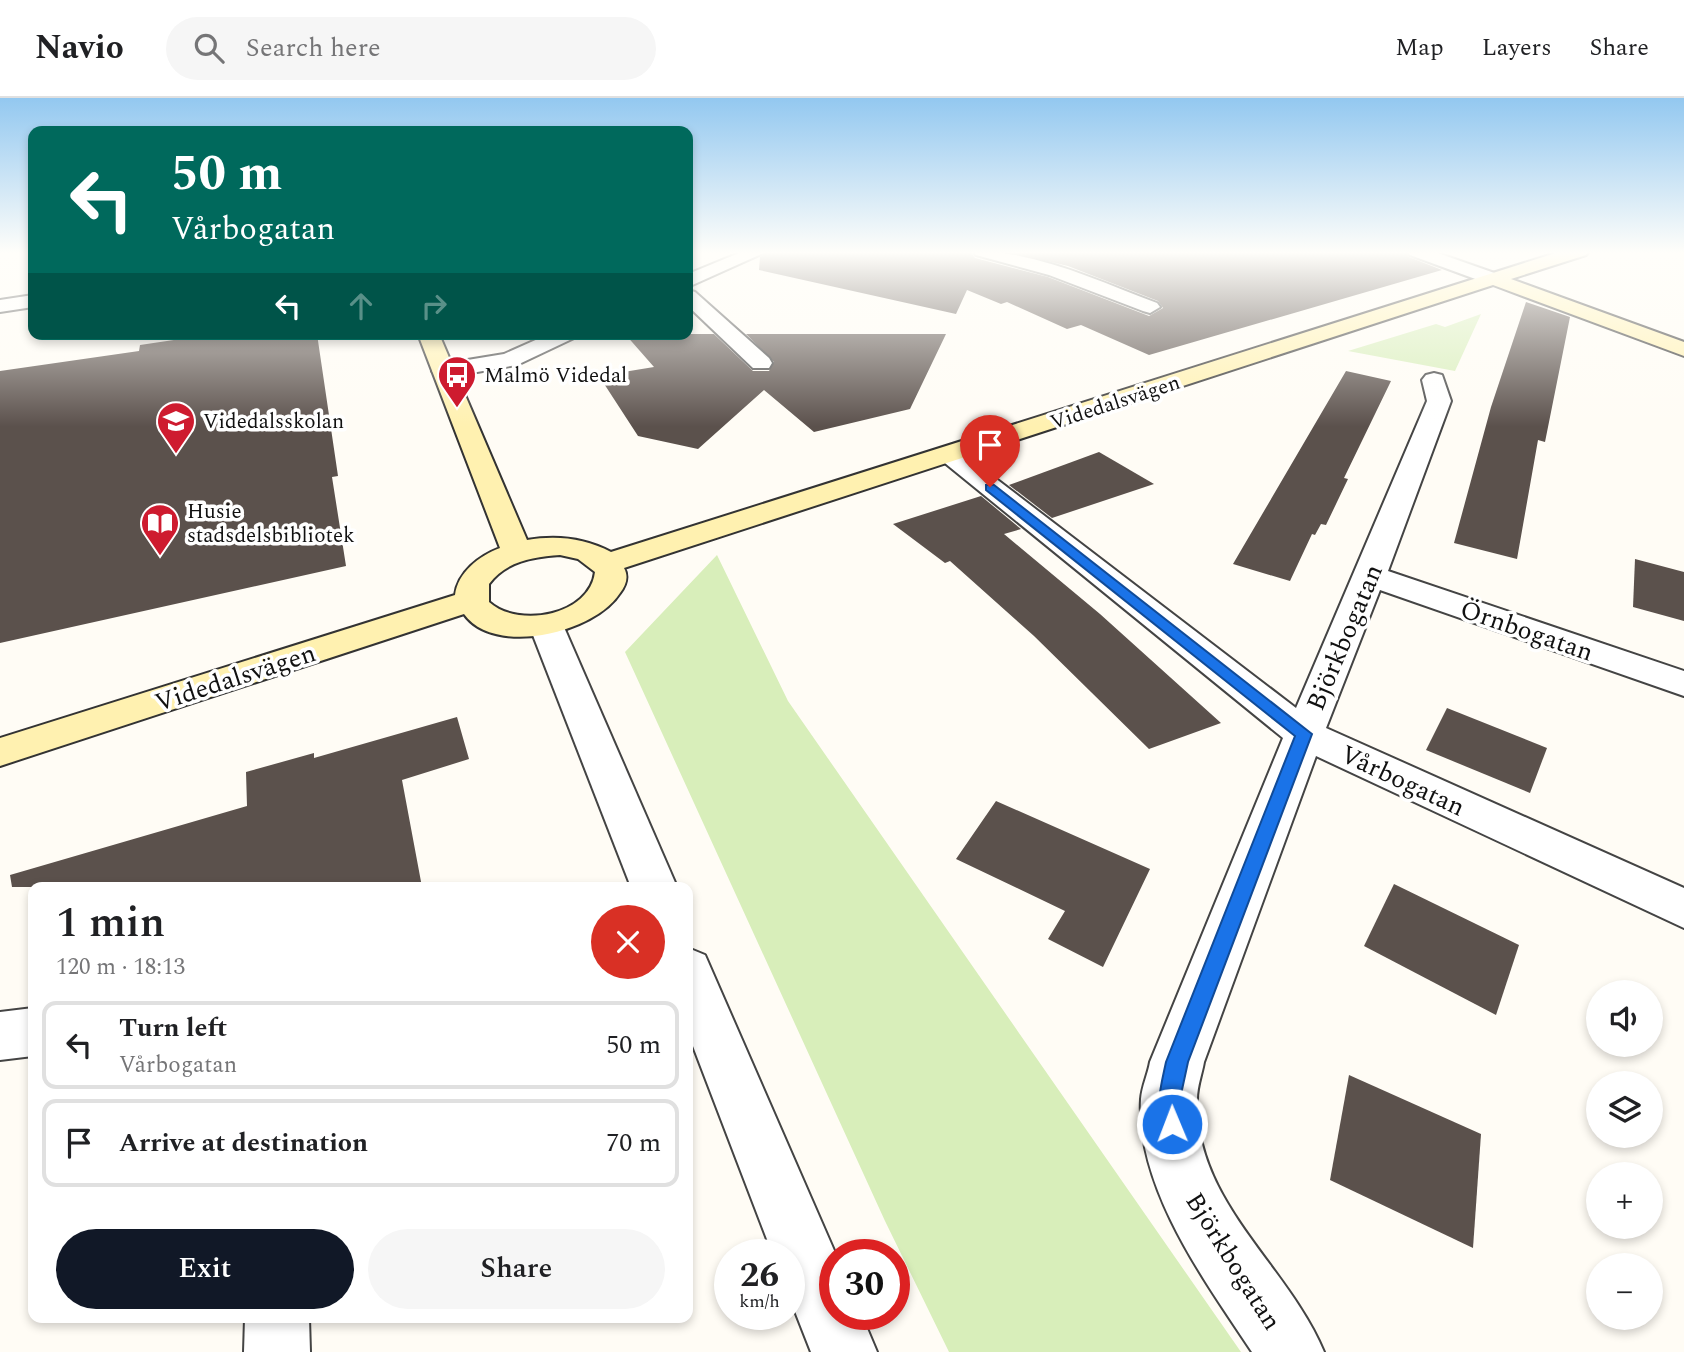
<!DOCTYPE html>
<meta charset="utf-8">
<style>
:root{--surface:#fff;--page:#f6f6f6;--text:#202124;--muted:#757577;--line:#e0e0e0;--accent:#111827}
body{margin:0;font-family:Spectral,serif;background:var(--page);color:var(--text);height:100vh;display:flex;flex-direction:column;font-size:26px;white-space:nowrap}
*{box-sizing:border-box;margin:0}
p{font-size:23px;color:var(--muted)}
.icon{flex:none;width:38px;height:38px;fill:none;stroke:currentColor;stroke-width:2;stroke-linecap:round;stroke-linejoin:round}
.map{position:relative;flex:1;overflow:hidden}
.drawer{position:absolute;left:28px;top:784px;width:665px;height:441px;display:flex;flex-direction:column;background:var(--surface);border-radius:14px;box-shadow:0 4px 10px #0003}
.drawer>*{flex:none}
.top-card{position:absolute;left:28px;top:28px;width:665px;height:214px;border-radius:14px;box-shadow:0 4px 10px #0003;background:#00695c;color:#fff;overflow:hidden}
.controls{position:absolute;left:1586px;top:882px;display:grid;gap:14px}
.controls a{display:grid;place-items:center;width:77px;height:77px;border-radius:50%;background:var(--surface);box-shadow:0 4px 10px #0003;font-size:35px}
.speed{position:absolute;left:714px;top:1141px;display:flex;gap:14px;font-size:35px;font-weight:700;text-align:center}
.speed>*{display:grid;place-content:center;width:91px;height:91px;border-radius:50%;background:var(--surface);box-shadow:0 4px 10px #0003;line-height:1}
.speed small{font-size:18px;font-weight:400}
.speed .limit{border:10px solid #d22;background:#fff;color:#111}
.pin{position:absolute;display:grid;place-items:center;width:60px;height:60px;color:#fff;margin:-72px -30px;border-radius:50% 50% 50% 0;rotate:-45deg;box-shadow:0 0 7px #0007}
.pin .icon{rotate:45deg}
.me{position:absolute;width:77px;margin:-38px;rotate:359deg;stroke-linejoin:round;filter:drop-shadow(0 0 5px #0008)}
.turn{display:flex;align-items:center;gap:24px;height:147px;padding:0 28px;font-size:32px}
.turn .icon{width:91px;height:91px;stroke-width:2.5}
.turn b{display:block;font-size:49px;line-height:60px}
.lanes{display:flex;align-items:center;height:66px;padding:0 28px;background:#0003;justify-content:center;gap:35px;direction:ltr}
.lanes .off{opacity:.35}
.round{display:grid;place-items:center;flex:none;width:74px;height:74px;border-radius:37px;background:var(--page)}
.overview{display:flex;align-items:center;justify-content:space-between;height:119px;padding:0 28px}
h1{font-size:42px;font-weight:600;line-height:52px}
.action{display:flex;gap:14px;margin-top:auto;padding:14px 28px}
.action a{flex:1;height:80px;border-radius:42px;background:var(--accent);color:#fff;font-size:28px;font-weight:600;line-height:80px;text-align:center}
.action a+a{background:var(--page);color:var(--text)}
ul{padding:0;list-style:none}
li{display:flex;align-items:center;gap:21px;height:88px;margin:0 14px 10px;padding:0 14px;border:4px solid var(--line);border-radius:14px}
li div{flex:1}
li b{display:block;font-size:26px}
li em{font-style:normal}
header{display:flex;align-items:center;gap:42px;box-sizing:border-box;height:98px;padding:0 35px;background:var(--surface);border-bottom:2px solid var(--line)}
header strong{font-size:33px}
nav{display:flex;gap:38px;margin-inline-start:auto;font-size:24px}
.search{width:490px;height:63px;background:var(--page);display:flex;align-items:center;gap:18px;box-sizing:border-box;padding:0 24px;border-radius:38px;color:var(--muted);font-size:26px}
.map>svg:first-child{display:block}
.green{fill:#d8eeba}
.building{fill:#5b514c}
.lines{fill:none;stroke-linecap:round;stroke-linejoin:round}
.street-casing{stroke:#444;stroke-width:4}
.secondary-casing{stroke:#333;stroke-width:4}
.street{fill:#fff;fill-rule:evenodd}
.secondary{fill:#fff1b0;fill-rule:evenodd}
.route{fill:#1a73e8;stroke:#114b97;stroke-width:2}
.labels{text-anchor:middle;stroke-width:7;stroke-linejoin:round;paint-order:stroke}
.far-poi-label{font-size:21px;fill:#111;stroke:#fff;text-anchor:start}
.far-street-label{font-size:21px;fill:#111;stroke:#fff}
.street-label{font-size:26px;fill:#111;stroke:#fff}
</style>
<header>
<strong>Navio</strong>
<div class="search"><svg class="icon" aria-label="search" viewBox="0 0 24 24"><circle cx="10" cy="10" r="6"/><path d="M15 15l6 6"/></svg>Search here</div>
<nav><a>Map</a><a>Layers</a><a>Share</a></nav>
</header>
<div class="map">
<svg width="1684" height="1254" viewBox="0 0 1684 1254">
<rect width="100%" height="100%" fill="#fffcf5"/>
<g class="green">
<polygon points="1481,216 1455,273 1348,253 1436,226 1445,229"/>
<polygon points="717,457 788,603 1241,1254 949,1254 885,1123 625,554"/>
</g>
<g class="building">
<polygon points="770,153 970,153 975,160 1048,179 1149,218 1163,210 1158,203 1068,168 1005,153 1404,153 1409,159 1442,172 1149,257 1081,227 1067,231 1007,204 1001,206 967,192 956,216 759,172 760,159"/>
<polygon points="1526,204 1570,219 1545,344 1538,342 1517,461 1454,445 1491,309"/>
<polygon points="214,236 317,236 338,378 332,379 346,468 0,545 0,273 139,253 140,247"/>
<polygon points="625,236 714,236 753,273 769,273 774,264 746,236 946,236 910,311 814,334 764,292 698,351 638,338 599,278 654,269"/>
<polygon points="1346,273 1391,283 1344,380 1348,381 1326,427 1321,426 1315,437 1312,436 1290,483 1233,466"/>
<polygon points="1099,354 1154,386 1052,420 1009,387"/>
<polygon points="981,398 1021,431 1004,436 1100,516 1221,625 1149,651 1034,538 950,463 945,465 893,426"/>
<polygon points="1635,461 1684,474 1684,523 1633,509"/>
<polygon points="1447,610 1547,650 1530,695 1426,652"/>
<polygon points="457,619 469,661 402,682 422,789 12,789 10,777 247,708 246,674 314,655 314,660"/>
<polygon points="996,703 1150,771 1103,869 1048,841 1065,813 956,761"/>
<polygon points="1394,786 1519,847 1496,917 1364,848"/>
<polygon points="1349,977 1481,1036 1473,1150 1330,1082"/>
</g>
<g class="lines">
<defs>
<g id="street">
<polygon points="744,153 768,153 688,189 688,176"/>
<path d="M973 153C1037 153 1098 183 1157 205L1160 209 1150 215 1143 213 1049 177 976 157Z"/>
<polygon points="1407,153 1432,153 1503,178 1505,182 1503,186 1489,186 1410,157"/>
<polygon points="688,192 695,194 769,260 772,265 769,270 753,270 688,208"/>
<polygon points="33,197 33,209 0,214 0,202"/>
<polygon points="549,236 577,236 574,240 517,267 443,280 432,273 443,266 504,256"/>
<path d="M1434 275 1442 277 1451 303 1388 473 1684 573V598L1380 492 1326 630 1684 790V830L1316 658 1204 964C1202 976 1197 988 1197 1001 1194 1104 1288 1167 1324 1254H1252C1205 1183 1136 1090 1141 1001 1142 988 1148 976 1150 964L1283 640 935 357 939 351H957L1296 610 1427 303 1422 282 1426 277Z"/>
<polygon points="546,517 558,520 563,527 677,789 631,789 529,527 534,520"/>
<polygon points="688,850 705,857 836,1157 835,1216 861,1216 877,1254 811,1254 789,1198 789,1157 773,1157 688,935"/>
<polygon points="33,910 33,958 0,962 0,914"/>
<polygon points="245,1220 309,1220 310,1254 244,1254"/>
</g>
<path id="secondary" d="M1562 153H1589L1586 157 1511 181 1684 244V258L1493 187 624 470C629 479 626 487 620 495 595 535 494 559 464 516L0 668V640L455 497C458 474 479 458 500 450L418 236H439L527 442C556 437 585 440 611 454ZM560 457 578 461 595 474C590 517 519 531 489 504V486C506 463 533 459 560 457Z"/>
</defs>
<use href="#street" class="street-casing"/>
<use href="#secondary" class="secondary-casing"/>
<use href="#street" class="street"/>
<use href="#secondary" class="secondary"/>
</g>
<linearGradient id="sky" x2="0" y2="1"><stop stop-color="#93c8f0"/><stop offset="0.47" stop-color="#fffefa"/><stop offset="1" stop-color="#fffefa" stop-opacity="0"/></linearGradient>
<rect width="1684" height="329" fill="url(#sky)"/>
<path class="route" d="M986 387H994L1312 636 1188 964 1180 1001 1183 1026 1180 1034 1172 1038 1164 1034C1154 1010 1161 988 1166 964L1295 638 986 392Z"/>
<defs>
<symbol id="bus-pin" viewBox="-11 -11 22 30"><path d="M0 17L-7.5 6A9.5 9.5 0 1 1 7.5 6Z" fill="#ce1b2f" stroke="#fff"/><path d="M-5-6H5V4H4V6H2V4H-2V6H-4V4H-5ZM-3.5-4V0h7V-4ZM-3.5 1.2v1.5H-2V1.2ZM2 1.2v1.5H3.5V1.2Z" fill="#fff"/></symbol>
<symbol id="school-pin" viewBox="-11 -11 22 30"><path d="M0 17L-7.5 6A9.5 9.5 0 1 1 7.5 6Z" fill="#ce1b2f" stroke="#fff"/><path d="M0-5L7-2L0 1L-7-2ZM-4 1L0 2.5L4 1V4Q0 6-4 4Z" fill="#fff"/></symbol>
<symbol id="library-pin" viewBox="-11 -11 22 30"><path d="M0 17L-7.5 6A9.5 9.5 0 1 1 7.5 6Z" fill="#ce1b2f" stroke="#fff"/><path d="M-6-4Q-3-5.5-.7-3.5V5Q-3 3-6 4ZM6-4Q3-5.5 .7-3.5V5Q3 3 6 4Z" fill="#fff"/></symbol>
</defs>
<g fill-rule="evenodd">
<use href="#bus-pin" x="435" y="255" width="44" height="60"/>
<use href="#school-pin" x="154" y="301" width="44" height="60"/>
<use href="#library-pin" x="138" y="403" width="44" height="60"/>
</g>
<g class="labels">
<g class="far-poi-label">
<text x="484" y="284">Malmö Videdal</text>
<text x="203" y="330">Videdalsskolan</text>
<text x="187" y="420">Husie<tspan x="187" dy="24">stadsdelsbibliotek</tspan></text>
</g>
<g class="far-street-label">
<text transform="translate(1115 304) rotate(-18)" y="7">Videdalsvägen</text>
</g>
<g class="street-label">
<text transform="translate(1527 532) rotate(19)" y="9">Örnbogatan</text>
<text transform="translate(1344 539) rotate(-67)" y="9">Björkbogatan</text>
<text transform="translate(235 579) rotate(-18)" y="9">Videdalsvägen</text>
<text transform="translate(1403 682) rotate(25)" y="9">Vårbogatan</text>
<text transform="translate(1234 1163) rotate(58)" y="9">Björkbogatan</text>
</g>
</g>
</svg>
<div class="controls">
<a><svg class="icon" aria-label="sound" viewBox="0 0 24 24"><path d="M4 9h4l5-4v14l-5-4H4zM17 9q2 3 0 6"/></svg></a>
<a><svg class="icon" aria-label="layers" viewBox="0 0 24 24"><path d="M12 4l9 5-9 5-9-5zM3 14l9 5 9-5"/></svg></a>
<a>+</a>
<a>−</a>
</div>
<div class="speed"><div>26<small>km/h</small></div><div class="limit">30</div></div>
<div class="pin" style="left:990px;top:389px;background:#d93025"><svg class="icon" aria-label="arrive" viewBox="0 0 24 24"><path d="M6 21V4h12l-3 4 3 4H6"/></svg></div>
<svg class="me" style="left:1172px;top:1026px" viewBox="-20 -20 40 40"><circle r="17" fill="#1a73e8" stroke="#fff" stroke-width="3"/><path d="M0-11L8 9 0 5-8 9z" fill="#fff"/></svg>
<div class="top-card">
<div class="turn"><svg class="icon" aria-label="left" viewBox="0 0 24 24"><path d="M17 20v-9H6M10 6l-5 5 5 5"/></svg><div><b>50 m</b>Vårbogatan</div></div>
<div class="lanes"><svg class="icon" aria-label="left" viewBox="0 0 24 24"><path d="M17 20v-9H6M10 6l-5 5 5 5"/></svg><svg class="icon off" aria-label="ahead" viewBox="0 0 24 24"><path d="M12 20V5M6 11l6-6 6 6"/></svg><svg class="icon off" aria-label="right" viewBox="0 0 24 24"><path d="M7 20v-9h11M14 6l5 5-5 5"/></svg></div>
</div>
<section class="drawer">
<div class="overview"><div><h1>1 min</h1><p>120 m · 18:13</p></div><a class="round" style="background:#d93025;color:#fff"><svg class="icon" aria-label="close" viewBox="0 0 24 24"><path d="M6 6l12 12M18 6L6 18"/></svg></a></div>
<ul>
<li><svg class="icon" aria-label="left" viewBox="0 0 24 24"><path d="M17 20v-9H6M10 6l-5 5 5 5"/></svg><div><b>Turn left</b><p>Vårbogatan</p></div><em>50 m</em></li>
<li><svg class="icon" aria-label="arrive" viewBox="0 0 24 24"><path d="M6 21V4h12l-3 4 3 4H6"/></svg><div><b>Arrive at destination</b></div><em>70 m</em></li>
</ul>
<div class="action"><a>Exit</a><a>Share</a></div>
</section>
</div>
